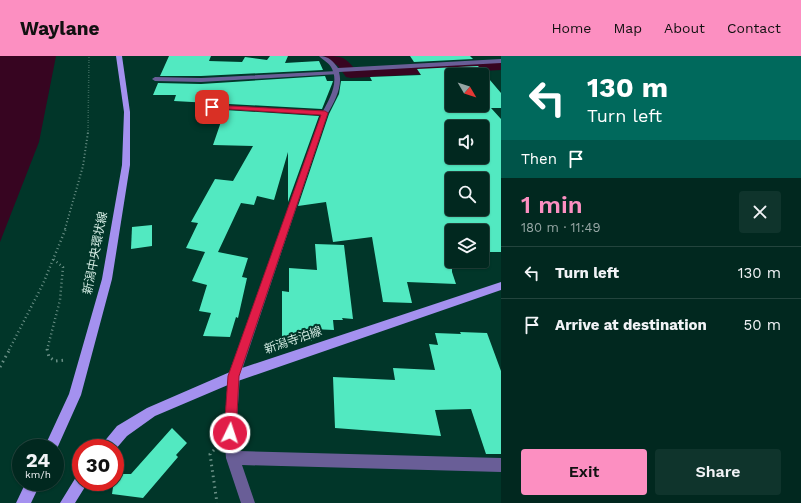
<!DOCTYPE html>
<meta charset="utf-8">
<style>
:root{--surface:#01281f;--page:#0f342c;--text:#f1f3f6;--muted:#96a6a4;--line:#23443d;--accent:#fc8fc1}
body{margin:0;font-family:"Work Sans","Noto Sans JP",sans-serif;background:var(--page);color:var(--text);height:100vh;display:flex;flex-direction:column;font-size:15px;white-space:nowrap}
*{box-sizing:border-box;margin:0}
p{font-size:13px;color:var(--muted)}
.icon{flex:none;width:22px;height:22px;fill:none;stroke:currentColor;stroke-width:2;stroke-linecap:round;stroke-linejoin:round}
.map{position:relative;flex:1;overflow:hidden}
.side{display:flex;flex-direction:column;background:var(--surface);width:300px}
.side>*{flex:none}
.top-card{background:#00695c;color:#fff;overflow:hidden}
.needle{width:26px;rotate:129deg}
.fabs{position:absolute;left:445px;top:12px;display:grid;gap:8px}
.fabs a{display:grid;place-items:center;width:44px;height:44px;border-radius:4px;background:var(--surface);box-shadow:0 1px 3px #0004,0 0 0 1px var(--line);font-size:20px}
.speed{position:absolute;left:12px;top:383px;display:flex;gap:8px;font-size:20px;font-weight:700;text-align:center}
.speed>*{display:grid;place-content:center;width:52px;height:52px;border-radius:50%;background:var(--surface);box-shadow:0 1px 3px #0004,0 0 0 1px var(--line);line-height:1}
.speed small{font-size:10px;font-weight:400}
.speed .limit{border:6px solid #d22;background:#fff;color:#111}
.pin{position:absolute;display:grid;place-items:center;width:34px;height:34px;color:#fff;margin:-17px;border-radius:8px;box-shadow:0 2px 6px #0006}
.me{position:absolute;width:44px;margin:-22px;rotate:4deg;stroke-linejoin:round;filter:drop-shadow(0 0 3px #0008)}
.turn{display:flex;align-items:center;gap:14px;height:84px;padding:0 20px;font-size:18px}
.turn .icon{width:52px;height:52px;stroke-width:2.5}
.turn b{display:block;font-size:28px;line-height:34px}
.then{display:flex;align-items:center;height:38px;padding:0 20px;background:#0003;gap:8px;font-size:15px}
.round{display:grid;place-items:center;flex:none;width:42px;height:42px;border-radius:4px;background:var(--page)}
.overview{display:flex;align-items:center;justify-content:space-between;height:68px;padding:0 20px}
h1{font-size:24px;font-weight:600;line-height:30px;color:var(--accent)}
.button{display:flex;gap:8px;margin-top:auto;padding:8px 20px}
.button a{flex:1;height:46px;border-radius:4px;background:var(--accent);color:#111;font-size:16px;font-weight:600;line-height:46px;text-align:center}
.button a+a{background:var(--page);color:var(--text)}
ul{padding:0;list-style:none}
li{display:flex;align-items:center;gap:12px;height:52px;padding:0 20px;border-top:1px solid var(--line)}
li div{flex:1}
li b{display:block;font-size:15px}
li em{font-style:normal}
header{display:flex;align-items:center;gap:24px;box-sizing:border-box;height:56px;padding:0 20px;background:var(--accent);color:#111}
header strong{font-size:19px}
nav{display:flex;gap:22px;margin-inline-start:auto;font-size:14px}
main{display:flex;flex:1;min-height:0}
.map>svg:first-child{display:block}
.water{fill:#370521}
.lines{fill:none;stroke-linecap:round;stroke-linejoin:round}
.canal{fill:#370521;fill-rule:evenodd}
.building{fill:#52e9c1;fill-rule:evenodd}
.path-far3{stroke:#6a9086;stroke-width:1.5;stroke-dasharray:0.5 2;stroke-linecap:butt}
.path-far2{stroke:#6a9086;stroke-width:2;stroke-dasharray:1 2.5;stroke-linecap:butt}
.path-far1{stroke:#6a9086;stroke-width:2.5;stroke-dasharray:1 3;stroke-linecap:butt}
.path{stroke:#6a9086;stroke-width:3;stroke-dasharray:1.5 4;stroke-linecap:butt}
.lane{fill:#695e97;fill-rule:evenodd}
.street{fill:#695e97;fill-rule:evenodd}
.primary{fill:#a491ef;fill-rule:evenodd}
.route{fill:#e11d48;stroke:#92132f}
.labels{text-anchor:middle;stroke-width:4;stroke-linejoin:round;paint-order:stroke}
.street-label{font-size:12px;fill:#d0e9e0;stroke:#013629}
</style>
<header>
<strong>Waylane</strong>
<nav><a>Home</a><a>Map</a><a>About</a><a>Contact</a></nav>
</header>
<main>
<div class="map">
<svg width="501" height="447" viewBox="0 0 501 447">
<rect width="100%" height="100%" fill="#013629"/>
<polygon class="water" points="0,0 56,0 39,86 0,186"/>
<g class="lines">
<path class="canal" d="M324 0C341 0 344 0 355 13L501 6V14L351 22 346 21 338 10Z"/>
</g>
<g class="building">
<polygon points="169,0 211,0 209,5 242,6 245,1 267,4 270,0 288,0 285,7 319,5 323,14 201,20 160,20"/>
<polygon points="410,0 470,0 473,3 414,6"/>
<path d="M478 10 501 37V52H491L501 63V196H482V175H452V216L456 228 407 226 412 247 383 246 372 181 333 186 326 146 298 150 329 58 339 38 341 25H372L370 21 421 19 417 13ZM452 19H482V49H452ZM452 71H482V101H452ZM452 123H482V153H452Z"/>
<polygon points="325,20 327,25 333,25 332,28 322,53 174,45 176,39 153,39 158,27 201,28"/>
<polygon points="225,54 319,60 288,146 288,96 274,144 257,140 254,149 241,147 218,196 248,202 242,221 247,222 238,262 236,261 230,281 203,280 211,257 199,255 207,229 192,225 205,196 186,192 198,167 191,166 215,123 233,125 253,90 213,89"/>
<polygon points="152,169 152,190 131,193 132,171"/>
<polygon points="315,188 344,189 353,263 342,262 343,264 333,264 334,274 312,273 312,285 282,283 282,235 289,236 289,212 317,214"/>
<polygon points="460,276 487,277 501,315 501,398 486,398 471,353 435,354 441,380 335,372 333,321 395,324 393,312 435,314 429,288 438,289 435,277 461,278"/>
<polygon points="172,372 187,387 176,399 178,401 143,442 112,438 115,418 131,418"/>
</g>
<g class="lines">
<polyline class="path-far3" points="88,77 89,0"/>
<polyline class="path-far2" points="65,173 83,110 88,76"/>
<g class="path-far1">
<polyline points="9,294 43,228 66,172"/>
<polyline points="47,294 60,244 63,211 53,203"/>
</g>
<g class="path">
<polyline points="47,293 49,301 55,305 66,304"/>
<polyline points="0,311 10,293"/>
<polyline points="214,394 210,398 217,447"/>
</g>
<g class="lane">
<polygon points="337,15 339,16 339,18 201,26 155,25 152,23 155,21 201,22"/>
<polygon points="212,49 325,55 328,57 325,59 210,52 209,51"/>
</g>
<path class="street" d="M319 0C329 0 333 5 338 12L501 3V7L339 16C343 30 335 45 328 57L240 320 236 377 239 395 501 402V416L242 409 255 447H241L226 402 224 377 228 320 322 57C329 44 340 26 331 11 328 6 323 4 319 0Z"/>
<g class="primary">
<polygon points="116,0 122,0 130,56 130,109 112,223 81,339 55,397 55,392 44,392 69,338 102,223 122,109 124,56"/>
<polygon points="501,226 501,234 235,326 155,360 127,380 115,394 115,392 101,392 103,387 117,370 147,352 230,316"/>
<polygon points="81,419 81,426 88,426 75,447 60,447 76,421"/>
<polygon points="26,426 41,426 31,447 16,447"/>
</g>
</g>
<polygon class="route" points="212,49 325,55 328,57 239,320 236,377 234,381 230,383 226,381 224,377 228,320 321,59 210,52 210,50"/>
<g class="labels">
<g class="street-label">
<text transform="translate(95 197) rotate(-79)" y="4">新潟中央環状線</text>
<text transform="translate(293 284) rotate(-19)" y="4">新潟寺泊線</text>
</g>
</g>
</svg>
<div class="fabs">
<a><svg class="needle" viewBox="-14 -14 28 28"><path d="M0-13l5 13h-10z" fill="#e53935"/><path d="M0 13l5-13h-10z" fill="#96a6a4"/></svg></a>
<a><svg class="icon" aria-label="sound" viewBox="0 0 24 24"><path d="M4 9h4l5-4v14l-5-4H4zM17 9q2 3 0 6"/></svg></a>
<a><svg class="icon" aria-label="search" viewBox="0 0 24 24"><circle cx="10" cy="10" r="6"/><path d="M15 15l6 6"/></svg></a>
<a><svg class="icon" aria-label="layers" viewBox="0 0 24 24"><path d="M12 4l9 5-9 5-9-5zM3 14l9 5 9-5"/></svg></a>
</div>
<div class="speed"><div>24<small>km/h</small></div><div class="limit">30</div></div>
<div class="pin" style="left:212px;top:51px;background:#d93025"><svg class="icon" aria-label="arrive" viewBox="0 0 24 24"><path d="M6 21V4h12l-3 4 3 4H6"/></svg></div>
<svg class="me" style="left:230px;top:377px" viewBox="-20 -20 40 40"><circle r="17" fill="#e11d48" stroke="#fff" stroke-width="3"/><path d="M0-11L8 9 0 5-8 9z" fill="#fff"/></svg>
</div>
<section class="side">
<div class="top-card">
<div class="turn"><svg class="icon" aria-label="left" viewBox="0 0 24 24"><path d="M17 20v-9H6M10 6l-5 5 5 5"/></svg><div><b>130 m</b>Turn left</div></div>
<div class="then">Then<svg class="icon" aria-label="arrive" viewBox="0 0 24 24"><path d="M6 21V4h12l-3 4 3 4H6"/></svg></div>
</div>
<div class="overview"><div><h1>1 min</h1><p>180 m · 11:49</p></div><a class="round"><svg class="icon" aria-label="close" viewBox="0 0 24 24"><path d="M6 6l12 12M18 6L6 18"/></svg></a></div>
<ul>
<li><svg class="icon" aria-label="left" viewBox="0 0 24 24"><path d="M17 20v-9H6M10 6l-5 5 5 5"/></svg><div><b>Turn left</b></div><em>130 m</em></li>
<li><svg class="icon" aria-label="arrive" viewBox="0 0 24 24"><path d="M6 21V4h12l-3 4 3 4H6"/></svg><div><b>Arrive at destination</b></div><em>50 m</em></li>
</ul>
<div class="button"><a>Exit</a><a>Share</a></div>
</section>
</main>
